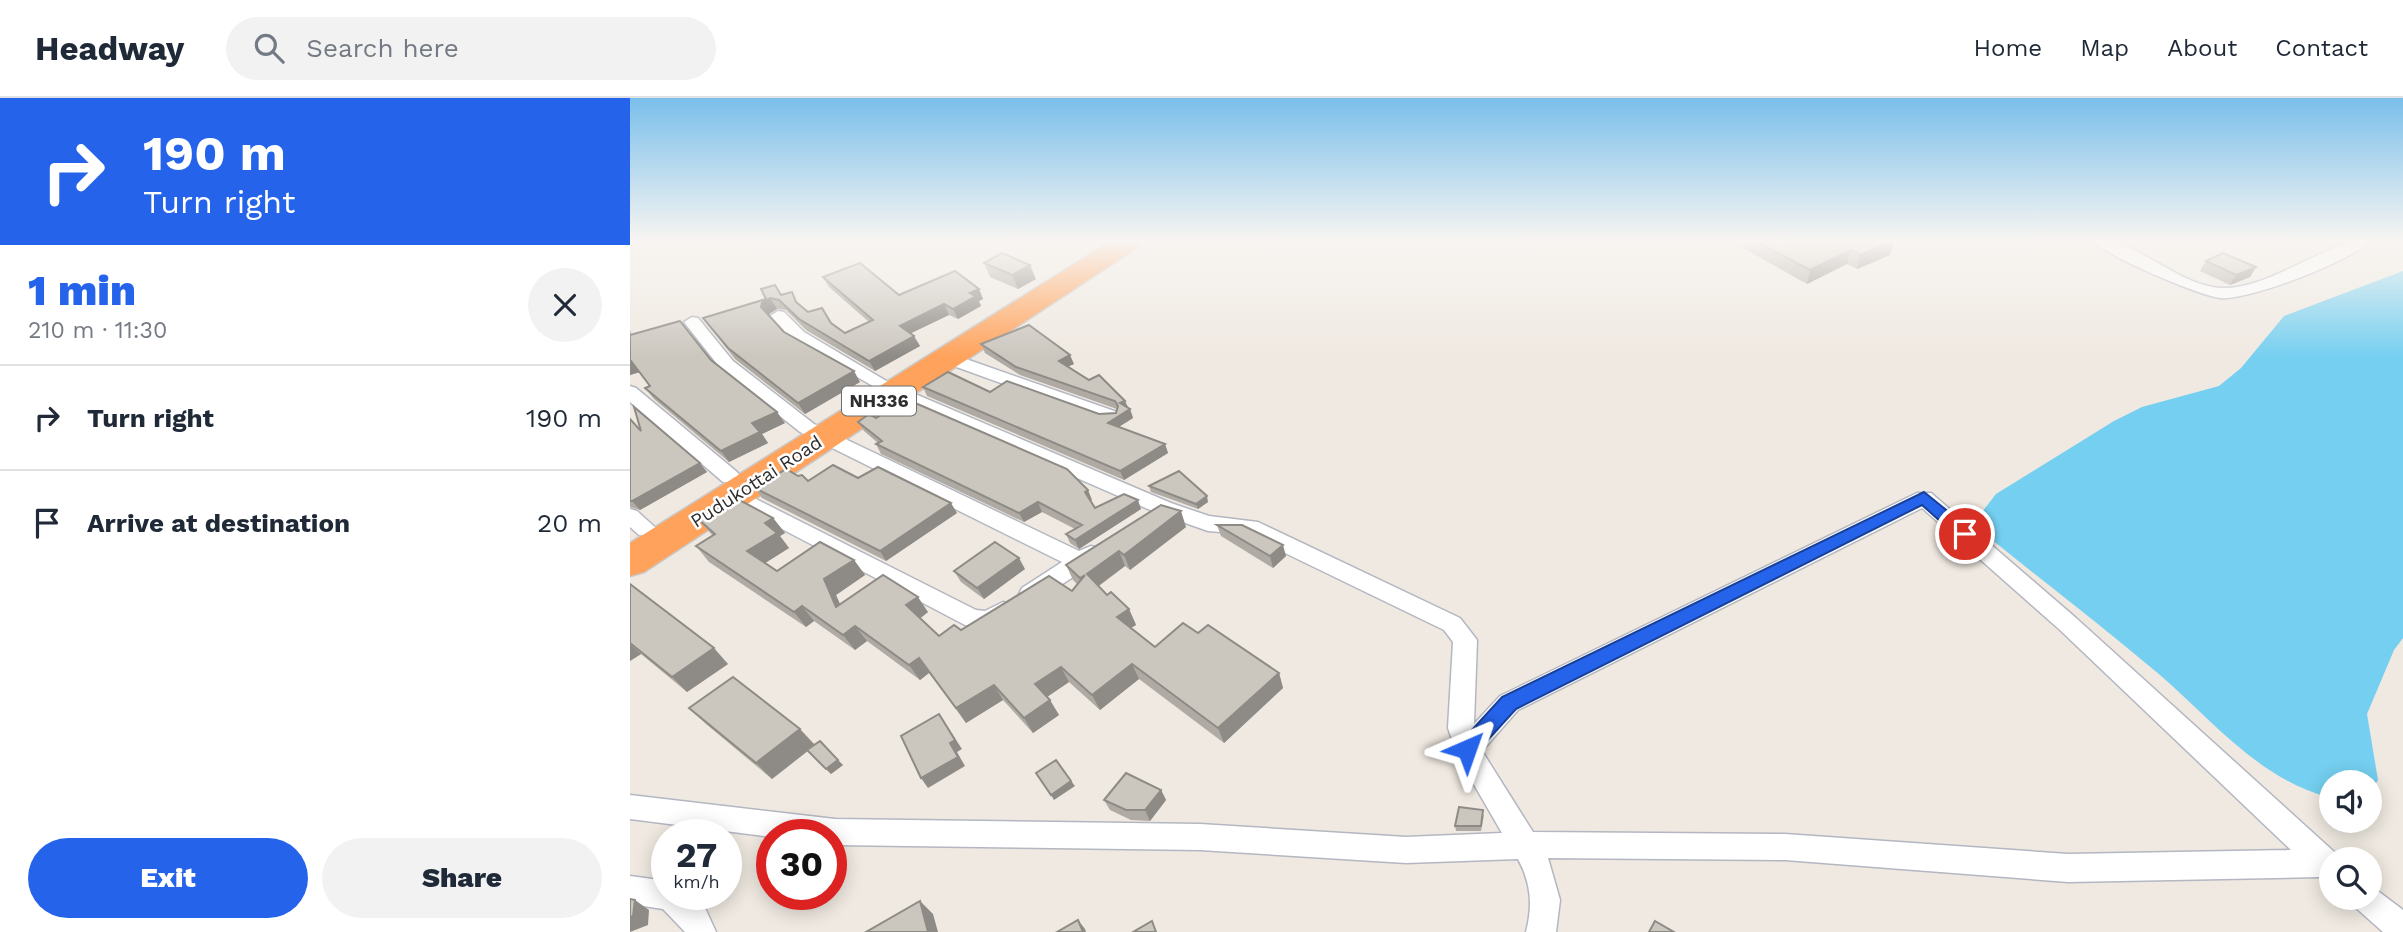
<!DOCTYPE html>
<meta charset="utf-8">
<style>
:root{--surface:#fff;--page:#f2f2f3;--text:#1f2937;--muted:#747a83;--line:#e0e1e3;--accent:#2563eb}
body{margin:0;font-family:"Work Sans",sans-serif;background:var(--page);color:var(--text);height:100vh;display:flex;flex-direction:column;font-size:26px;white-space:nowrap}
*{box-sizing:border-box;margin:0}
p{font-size:23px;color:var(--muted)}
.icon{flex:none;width:38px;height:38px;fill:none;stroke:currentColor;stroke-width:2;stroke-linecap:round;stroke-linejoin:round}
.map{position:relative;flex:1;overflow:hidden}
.details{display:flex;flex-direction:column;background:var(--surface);width:630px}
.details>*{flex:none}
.guide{background:#2563eb;color:#fff;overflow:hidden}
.controls{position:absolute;left:1689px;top:672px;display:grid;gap:14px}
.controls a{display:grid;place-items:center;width:63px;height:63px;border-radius:50%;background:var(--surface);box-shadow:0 4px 18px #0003;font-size:35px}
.speed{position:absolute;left:21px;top:721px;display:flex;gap:14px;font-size:35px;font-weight:700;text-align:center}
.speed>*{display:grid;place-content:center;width:91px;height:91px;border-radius:50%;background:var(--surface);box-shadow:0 4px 18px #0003;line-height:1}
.speed small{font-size:18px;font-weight:400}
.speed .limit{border:10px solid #d22;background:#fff;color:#111}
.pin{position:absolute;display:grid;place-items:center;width:60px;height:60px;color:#fff;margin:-30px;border:4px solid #fff;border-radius:50%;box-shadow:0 2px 7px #0007}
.me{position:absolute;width:77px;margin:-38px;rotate:43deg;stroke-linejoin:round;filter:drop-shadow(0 0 5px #0008)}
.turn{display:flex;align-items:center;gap:24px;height:147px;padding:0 28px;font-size:32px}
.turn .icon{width:91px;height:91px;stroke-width:2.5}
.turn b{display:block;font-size:49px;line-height:60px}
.round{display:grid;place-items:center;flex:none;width:74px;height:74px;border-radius:37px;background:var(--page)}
.head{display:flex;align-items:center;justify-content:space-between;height:119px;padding:0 28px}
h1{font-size:42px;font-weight:800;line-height:52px;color:var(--accent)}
.cta{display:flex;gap:14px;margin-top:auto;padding:14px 28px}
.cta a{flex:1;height:80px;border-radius:42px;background:var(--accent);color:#fff;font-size:28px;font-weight:800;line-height:80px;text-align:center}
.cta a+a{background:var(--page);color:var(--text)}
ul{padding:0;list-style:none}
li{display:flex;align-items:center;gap:21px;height:105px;padding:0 28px;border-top:2px solid var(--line)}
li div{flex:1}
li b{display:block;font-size:26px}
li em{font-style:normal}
header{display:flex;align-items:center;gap:42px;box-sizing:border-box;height:98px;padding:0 35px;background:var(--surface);border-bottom:2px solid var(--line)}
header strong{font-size:33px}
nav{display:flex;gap:38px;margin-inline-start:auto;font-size:24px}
.search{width:490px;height:63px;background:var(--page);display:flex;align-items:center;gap:18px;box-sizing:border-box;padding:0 24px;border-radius:38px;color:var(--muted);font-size:26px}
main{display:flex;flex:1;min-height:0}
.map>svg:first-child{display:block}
.water{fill:#75cff0}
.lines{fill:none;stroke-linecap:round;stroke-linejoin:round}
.street-casing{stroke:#b4b7c1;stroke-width:3}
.highway-casing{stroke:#c9c9c9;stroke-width:3}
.street{fill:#fff;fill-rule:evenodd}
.highway{fill:#ffa35c;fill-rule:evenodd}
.wall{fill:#afaba4}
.shaded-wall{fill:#8e8b86}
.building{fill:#cbc7bf;stroke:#8e8b86;stroke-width:2}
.route{fill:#2563eb;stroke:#184099;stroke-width:2}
.labels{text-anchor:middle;stroke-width:5;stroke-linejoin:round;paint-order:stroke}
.shield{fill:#fff;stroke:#6d6d6d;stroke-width:2}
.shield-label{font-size:18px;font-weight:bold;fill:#2e2e2e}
.street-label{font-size:19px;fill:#2e2e2e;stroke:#fff}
</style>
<header>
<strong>Headway</strong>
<div class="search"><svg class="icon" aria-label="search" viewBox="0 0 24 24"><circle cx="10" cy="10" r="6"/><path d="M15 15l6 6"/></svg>Search here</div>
<nav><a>Home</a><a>Map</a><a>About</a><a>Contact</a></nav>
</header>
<main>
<section class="details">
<div class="guide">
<div class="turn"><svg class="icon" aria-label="right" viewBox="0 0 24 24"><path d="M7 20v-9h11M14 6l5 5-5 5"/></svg><div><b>190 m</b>Turn right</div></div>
</div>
<div class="head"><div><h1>1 min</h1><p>210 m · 11:30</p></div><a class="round"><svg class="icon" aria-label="close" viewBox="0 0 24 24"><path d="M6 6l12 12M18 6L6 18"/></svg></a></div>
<ul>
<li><svg class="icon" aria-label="right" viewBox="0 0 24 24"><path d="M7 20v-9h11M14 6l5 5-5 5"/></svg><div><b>Turn right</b></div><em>190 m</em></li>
<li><svg class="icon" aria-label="arrive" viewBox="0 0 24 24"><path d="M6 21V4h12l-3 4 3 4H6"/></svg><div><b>Arrive at destination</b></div><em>20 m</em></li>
</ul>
<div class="cta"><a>Exit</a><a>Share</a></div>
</section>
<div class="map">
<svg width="1773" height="834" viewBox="0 0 1773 834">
<rect width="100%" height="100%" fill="#efe9e1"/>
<path class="water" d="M1773 173V540L1764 552 1737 616 1748 682 1740 695V684H1701V700C1630 682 1583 623 1530 577 1473 529 1414 484 1356 437L1352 414 1366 396 1484 323 1512 309 1589 288 1611 270 1654 218Z"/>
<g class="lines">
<defs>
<g id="street">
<path d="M1463 143C1509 140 1547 189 1593 190 1641 191 1700 140 1740 143 1722 163 1617 203 1590 200 1568 197 1478 159 1463 143Z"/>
<polygon points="148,213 154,214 174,234 258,284 249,290 243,288 162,242 140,218"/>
<polygon points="62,219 68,220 103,263 184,326 449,453 461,448 469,450 472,456 469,462 408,502 400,505 392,502 389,496 392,490 432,464 170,334 91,271 54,224"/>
<polygon points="316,254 487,314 489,318 487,322 473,322 310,263 307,259"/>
<path d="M264 287 541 405 579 418 628 424 830 520 847 542 844 626 870 598 1287 395H1301L1446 520 1712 761H1701V784L1690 779 1438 784 1155 762 918 760 930 802 926 834H896C903 807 901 785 888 761L776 765 570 752 205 747H201V737L142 739 0 721V697L205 721 570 726 776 739 872 735 828 659 818 630 823 544 814 532 616 436 578 433 527 415 258 297 255 293ZM1292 410 1430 532 1661 752 1438 756 1155 736 903 734 852 653 888 612Z"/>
<polygon points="0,288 6,290 107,374 110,379 107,384 93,384 0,304"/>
<path d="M104 390 346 512 355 513 373 504 381 507 385 513C375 532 353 533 335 527L97 402 94 397 97 392Z"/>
<polygon points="0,411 7,413 28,432 25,437 9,437 0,429"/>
<polygon points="0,778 37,783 37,796 63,796 76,812 86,834 55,834 33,811 0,806"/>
<polygon points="1740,787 1773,812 1773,834 1753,834 1726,810 1722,800 1740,800"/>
</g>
<polygon id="highway" points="481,143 512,143 508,149 14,474 0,478 0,445"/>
</defs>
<use href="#street" class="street-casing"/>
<use href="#highway" class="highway-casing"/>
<use href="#street" class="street"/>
<use href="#highway" class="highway"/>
</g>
<g class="wall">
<polygon points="1114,143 1264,143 1260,157 1227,171 1217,166 1177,186 1113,150"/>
<polygon points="1576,163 1626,169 1620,179 1600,187 1570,173"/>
<polygon points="354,165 406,181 388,191 360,179"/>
<polygon points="193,179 269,197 349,191 353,201 349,203 351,208 328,221 319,217 281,235 290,248 245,273 176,232 156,212 147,211 139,216 154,234 230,284 175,316 105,261 73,220 151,197 168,204 169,207 178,214 201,225 215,235 239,224 199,189"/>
<polygon points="0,232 2,237 81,262 155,325 132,336 138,345 99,364 24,301 15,290 20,288 10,274 0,277"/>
<polygon points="351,246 444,266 438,268 500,311 503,320 489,329 535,346 538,355 494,382 297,298 293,289 360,294 469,316 486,315 487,311 390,277 355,255"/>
<polygon points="246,320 462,402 460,403 465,410 511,411 449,451 440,445 436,436 445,431 412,414 394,424 251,356 246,346 248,345 234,333 228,324"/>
<polygon points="0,321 11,333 77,374 10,412 0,409"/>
<polygon points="228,380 327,415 256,463 132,400 125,390 178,383"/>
<polygon points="519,388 578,404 568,411 521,394"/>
<polygon points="143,420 155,435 150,438 159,450 135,465 147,473 224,462 235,477 206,497 210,507 298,514 290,520 309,538 331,532 442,493 448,487 443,482 436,467 556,429 500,472 495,468 469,488 477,497 499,511 506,527 501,530 525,549 568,535 649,575 653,590 594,645 509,581 470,612 439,584 417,599 429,617 403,635 373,602 336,625 299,575 290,582 237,543 225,552 184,523 176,529 79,464 66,448 83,438 68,421"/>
<polygon points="587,427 656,458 643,470 591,438"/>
<polygon points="395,471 354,501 331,484 324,473"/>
<polygon points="0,486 98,566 57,594 11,556 0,563"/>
<polygon points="59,610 184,646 213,667 201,676 178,653 142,681 76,626"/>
<polygon points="531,692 536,702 520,723 501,722 480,712 474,702"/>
<polygon points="854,717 851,733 826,733 825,728"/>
</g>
<g class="shaded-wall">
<polygon points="1264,143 1260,157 1227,171 1230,157"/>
<polygon points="1221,152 1217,166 1177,186 1180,172"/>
<polygon points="400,167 406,181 388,191 382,177"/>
<polygon points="1626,169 1620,179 1600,187 1606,177"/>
<polygon points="349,191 353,201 349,203 351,208 328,221 323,211 340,195"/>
<polygon points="140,200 147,211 139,216 138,220 131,209 132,205"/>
<polygon points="314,206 319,217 275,238 270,228"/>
<polygon points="284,238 290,248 245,273 239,263"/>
<polygon points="440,257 444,266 433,271 429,263"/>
<polygon points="0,263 1,263 10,274 0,277"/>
<polygon points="224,273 230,284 175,316 168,305"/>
<polygon points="495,303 499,311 490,305"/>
<polygon points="500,311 503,320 482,333 478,325"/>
<polygon points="147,314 155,325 132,336 138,345 99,364 91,353 122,325"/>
<polygon points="535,346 538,355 494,382 490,373"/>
<polygon points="70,365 77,374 10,412 2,403"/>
<polygon points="458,392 462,402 459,403 455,394"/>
<polygon points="577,398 578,404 568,411 566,406"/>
<polygon points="508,402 511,411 449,451 445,442"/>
<polygon points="408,404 412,414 394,424 389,415"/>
<polygon points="321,405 327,415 256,463 250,453"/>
<polygon points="551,413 556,429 500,472 494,457"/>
<polygon points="143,420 155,435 150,438 159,450 129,469 117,453 135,425"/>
<polygon points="653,447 656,458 643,470 640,458"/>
<polygon points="489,453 495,468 464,491 457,476"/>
<polygon points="389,460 395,471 354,501 347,490"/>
<polygon points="224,462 235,477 206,497 218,524 206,509 194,481"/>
<polygon points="288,499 298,514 287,523 276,507"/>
<polygon points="172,508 184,523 176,529 164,514"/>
<polygon points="499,511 506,527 494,534 487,519"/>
<polygon points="225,528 237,543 225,552 213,537"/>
<polygon points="0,546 11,556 0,563"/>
<polygon points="84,550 98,566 57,594 42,579"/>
<polygon points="289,560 299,575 290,582 279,567"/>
<polygon points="502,566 509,581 470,612 462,597"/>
<polygon points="431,569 439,584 414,601 405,586"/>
<polygon points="649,575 653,590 594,645 588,630"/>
<polygon points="364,587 373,602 336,625 326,610"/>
<polygon points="420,602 429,617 403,635 394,620"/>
<polygon points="309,616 332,651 327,654 335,668 298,690 291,680 320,645"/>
<polygon points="170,631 185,647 142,681 126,665"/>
<polygon points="208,662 213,667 201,676 196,671"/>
<polygon points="441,683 445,688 424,702 421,697"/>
<polygon points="531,692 536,702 520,723 515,712"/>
<polygon points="5,802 19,812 18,827 0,834 0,819"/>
<polygon points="290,803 303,816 308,834 298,834"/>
<polygon points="448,822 455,831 456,834 453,834"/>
</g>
<g class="building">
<polygon points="1125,143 1264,143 1230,157 1221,152 1180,172"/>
<polygon points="372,155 400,167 382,177 354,165"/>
<polygon points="1593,155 1626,169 1606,177 1576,163"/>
<polygon points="230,165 269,197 325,173 349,191 340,195 346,198 323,211 314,206 270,228 284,238 239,263 169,221 149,202 140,200 132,205 131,209 154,234 224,273 168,305 98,250 73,220 136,201 131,191 145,187 151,197 162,194 166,204 178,214 192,210 201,225 215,235 243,222 193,179"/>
<polygon points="50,223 81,262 147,314 122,325 130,334 91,353 15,290 20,288 1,263 0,263 0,237"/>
<polygon points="399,227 440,257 429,263 459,282 469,277 495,303 490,305 500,311 478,325 535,346 490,373 293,289 318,274 360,294 377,283 469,316 486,315 488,308 485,303 386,269 351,246"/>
<polygon points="276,301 437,371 458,392 455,394 465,410 494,396 508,402 445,442 436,436 452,427 408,404 389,415 246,346 252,343 228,324 239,316 246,320"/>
<polygon points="4,309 70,365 2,403 0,403 0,321 11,333"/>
<polygon points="203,367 228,380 248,369 321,405 250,453 125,390 156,371 168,378 172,377 178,383"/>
<polygon points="549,373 577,398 566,406 519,388"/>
<polygon points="102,398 143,420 135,425 147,435 117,453 147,473 190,444 224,462 194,481 206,509 253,477 288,499 276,507 309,538 324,527 331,532 419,478 442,493 455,477 450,480 436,467 531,407 551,413 494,457 489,453 457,476 477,497 481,494 499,511 487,519 525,549 553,525 568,535 578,527 649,575 588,630 502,566 462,597 431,569 405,586 420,602 394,620 364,587 326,610 289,560 279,567 225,528 213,537 172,508 164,514 66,448 85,436 68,421 89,410 85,407"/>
<polygon points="587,427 612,427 653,447 640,458"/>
<polygon points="365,444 389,460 347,490 324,473"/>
<polygon points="0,486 84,550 42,579 0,545"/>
<polygon points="103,579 170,631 126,665 59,610"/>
<polygon points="309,616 325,642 320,645 328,659 291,680 271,638"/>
<polygon points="190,643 208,662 196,671 177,652"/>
<polygon points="426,662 441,683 421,697 406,675"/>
<polygon points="496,675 531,692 515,712 496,712 474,702"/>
<polygon points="829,709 853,712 851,728 825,728"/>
<polygon points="0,801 5,802 3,818 0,819"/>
<polygon points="290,803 298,834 236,834"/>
<polygon points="448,822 453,834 427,834"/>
<polygon points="522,823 526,834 503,834"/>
<polygon points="1025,823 1044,834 1019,834"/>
</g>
<linearGradient id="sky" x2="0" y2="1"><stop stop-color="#7abfeb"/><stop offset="0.55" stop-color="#f8f5f2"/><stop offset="1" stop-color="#f8f5f2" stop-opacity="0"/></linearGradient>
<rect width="1773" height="259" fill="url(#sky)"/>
<polygon class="route" points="1294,394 1341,432 1341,440 1329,440 1292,407 886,611 844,657 837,659 830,657 827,651 830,645 872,599"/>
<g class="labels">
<rect class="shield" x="212" y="288.5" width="74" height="29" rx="5"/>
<g class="shield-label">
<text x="249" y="309">NH336</text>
</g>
<g class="street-label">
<text transform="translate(126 383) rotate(-33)" y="7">Pudukottai Road</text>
</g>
</g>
</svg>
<div class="controls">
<a><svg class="icon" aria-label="sound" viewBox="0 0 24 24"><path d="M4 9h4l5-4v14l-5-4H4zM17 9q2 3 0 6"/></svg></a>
<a><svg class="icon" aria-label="search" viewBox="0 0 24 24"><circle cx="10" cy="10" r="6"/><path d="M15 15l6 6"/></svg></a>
</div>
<div class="speed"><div>27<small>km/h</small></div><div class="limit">30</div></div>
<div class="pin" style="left:1335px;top:436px;background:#d93025"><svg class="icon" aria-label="arrive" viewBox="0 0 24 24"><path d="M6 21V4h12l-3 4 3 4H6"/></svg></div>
<svg class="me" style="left:837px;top:651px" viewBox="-20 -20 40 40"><path d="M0-17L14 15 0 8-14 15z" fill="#2563eb" stroke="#fff" stroke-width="4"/></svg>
</div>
</main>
